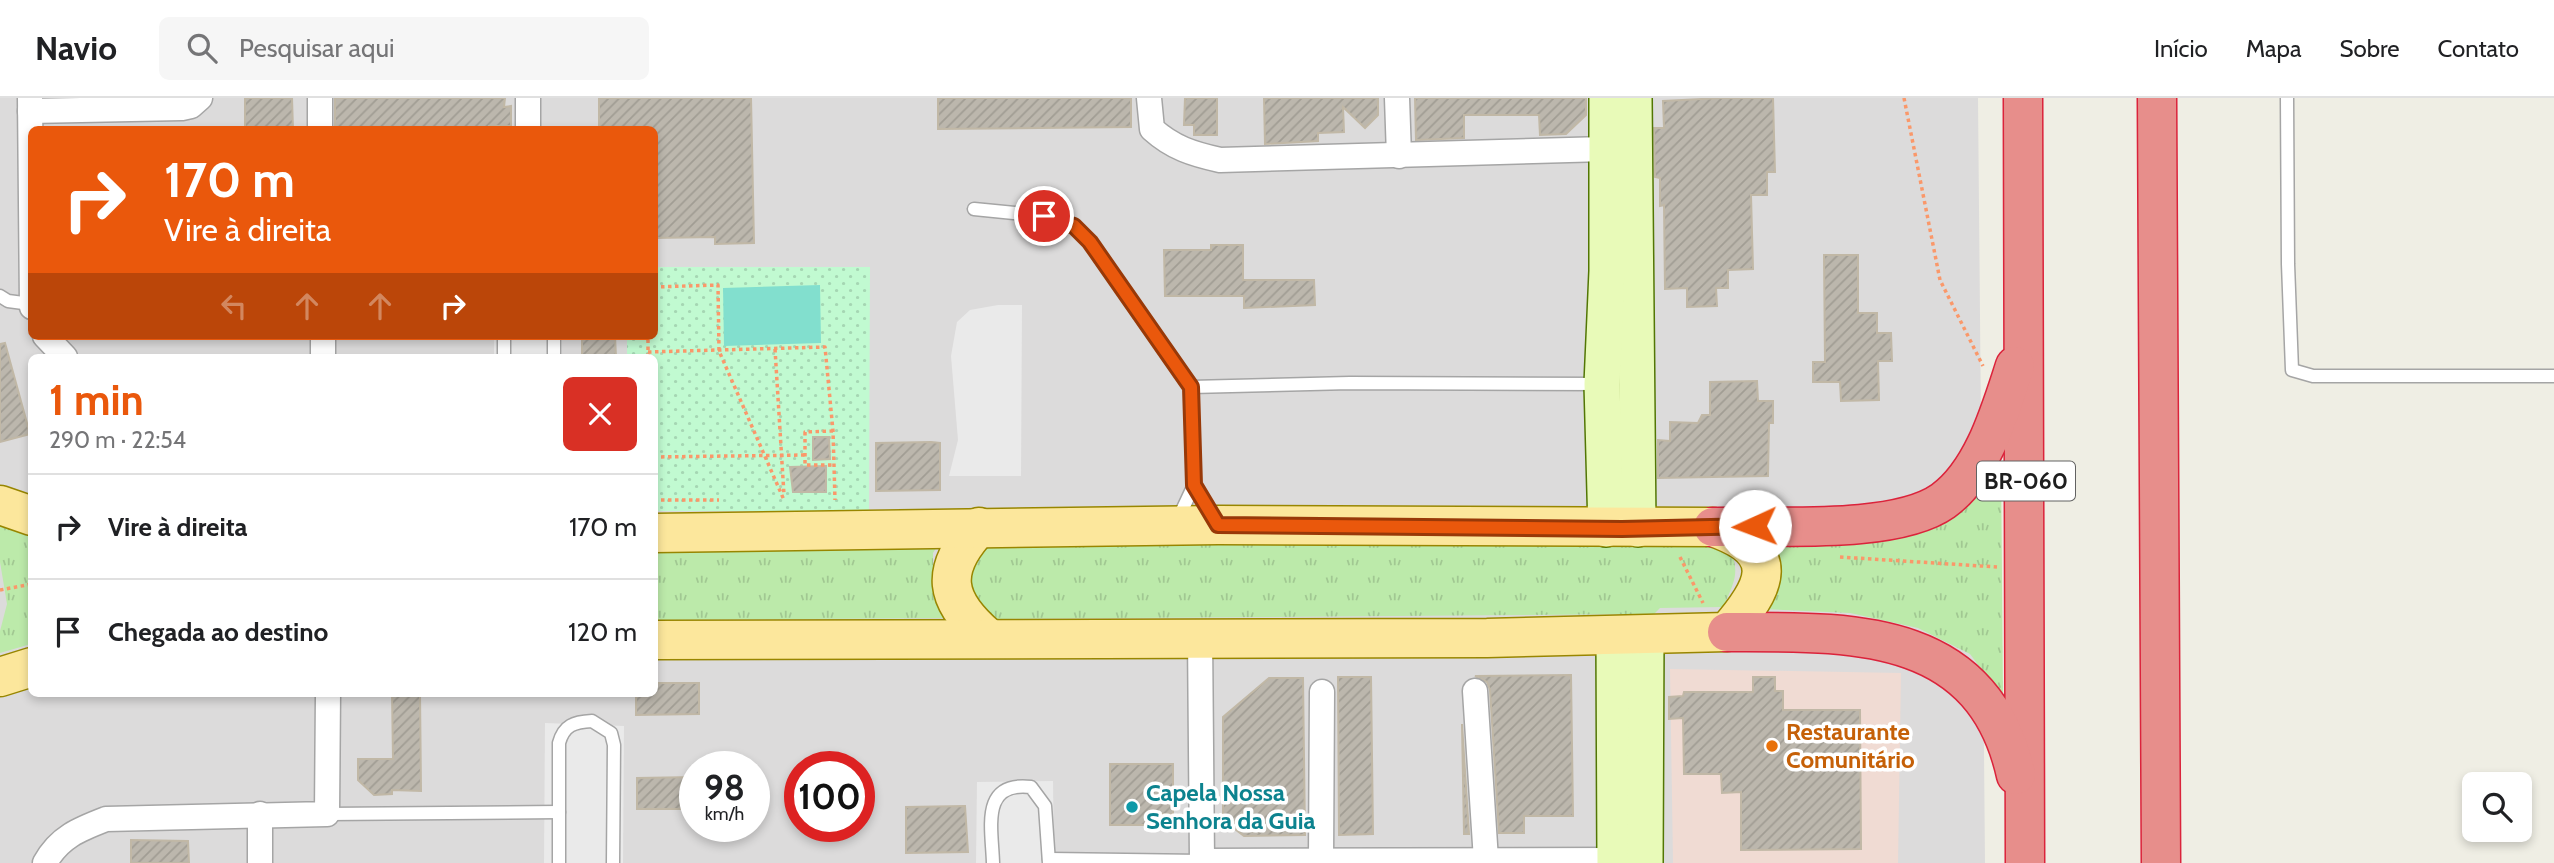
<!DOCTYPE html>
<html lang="pt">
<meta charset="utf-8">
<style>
:root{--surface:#fff;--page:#f6f6f6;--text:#202124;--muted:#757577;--line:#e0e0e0;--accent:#ea580c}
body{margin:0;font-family:Cabin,sans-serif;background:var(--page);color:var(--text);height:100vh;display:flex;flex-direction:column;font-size:26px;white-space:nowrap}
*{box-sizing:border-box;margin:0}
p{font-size:23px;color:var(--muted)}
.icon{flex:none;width:38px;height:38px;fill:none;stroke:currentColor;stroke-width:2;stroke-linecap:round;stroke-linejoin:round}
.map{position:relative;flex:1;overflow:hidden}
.sheet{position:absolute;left:28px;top:256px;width:630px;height:343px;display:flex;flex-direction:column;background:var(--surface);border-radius:10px;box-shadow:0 4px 10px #0003}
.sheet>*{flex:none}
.banner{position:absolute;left:28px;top:28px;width:630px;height:214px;border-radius:10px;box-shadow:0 4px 10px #0003;background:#ea580c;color:#fff;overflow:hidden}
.fabs{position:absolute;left:2462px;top:674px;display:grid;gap:14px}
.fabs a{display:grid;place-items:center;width:70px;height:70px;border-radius:10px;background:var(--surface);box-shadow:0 4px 10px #0003;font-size:35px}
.speed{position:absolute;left:679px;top:653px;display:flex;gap:14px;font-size:35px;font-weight:700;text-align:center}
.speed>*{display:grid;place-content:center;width:91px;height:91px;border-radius:50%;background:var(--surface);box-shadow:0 4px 10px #0003;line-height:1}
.speed small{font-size:18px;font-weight:400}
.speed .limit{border:10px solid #d22;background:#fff;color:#111}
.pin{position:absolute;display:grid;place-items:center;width:60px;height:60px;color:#fff;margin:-30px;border:4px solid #fff;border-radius:50%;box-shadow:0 2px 7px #0007}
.me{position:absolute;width:77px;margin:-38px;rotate:268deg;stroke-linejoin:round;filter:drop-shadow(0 0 5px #0008)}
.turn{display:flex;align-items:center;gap:24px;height:147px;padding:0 21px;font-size:32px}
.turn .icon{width:91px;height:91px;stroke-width:2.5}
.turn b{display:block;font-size:49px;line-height:60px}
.lanes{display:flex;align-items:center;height:66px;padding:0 21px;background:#0003;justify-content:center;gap:35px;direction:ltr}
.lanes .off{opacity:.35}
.round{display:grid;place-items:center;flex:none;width:74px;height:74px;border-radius:10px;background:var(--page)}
.summary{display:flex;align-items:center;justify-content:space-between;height:119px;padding:0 21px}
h1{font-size:42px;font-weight:800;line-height:52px;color:var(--accent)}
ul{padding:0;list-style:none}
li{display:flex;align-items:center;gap:21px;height:105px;padding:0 21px;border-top:2px solid var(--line)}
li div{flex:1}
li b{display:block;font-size:26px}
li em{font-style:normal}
header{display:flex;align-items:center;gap:42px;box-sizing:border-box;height:98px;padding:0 35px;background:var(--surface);border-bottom:2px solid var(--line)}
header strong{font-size:33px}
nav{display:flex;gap:38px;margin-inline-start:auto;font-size:24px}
.search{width:490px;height:63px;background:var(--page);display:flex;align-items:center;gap:18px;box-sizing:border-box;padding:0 24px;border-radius:10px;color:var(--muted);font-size:26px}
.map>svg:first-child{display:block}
.residential{fill:#dcdbdb;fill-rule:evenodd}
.commercial{fill:#f0dbd3}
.grass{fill:url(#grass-tufts)}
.park{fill:url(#park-dots)}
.pitch{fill:#82dfce}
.parking{fill:#eaeaea}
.building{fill:url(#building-hatch);stroke:#c1b8a6;stroke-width:2}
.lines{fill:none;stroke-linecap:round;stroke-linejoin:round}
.lane-casing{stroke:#a5a5a5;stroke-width:15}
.street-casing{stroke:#a5a5a5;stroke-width:27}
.secondary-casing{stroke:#527604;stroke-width:38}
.primary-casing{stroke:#988600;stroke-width:41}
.highway-casing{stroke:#db233b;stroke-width:41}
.path{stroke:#fa986a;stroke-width:3.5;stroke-dasharray:3.5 3.5;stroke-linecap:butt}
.lane{stroke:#fff;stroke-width:12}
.street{stroke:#fff;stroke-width:24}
.secondary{stroke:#e8fab8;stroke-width:35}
.primary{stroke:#fce79c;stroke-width:38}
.highway{stroke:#e78e8b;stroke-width:38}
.route-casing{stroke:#983908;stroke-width:18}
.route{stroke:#ea580c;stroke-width:12}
.food-dot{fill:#e8710a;stroke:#fff;stroke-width:2.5}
.culture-dot{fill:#0f9aa8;stroke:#fff;stroke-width:2.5}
.labels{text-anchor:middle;stroke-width:7;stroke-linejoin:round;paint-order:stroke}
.shield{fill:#fff;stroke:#626262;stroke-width:2}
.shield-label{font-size:23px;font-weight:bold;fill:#1e1e1e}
.food-label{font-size:24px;font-weight:bold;fill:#c56008;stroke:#fff;text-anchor:start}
.culture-label{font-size:24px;font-weight:bold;fill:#0d838f;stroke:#fff;text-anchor:start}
</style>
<header>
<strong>Navio</strong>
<div class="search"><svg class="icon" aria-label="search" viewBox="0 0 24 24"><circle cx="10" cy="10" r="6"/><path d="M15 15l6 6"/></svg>Pesquisar aqui</div>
<nav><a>Início</a><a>Mapa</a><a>Sobre</a><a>Contato</a></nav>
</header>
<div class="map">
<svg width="2554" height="765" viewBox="0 0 2554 765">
<defs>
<pattern id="grass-tufts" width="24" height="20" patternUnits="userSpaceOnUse" patternTransform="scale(1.75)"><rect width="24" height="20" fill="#bceaaa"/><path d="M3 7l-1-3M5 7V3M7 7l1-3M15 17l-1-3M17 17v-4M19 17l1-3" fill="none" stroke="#a1c892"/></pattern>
<pattern id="park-dots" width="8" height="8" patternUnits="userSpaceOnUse" patternTransform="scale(1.75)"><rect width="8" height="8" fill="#c1fad1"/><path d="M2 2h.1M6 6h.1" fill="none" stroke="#a5d6b3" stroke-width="1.8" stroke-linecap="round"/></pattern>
<pattern id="building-hatch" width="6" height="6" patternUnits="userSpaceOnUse" patternTransform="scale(1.75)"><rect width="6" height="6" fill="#bcb7ad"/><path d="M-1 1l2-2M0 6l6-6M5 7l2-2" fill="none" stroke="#a19d94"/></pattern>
</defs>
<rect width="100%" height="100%" fill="#efeee4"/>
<path class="residential" d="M0 0H1978L1985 765H0ZM32 32H654V238H32ZM32 259H654V595H32ZM695 668H754V728H695ZM800 668H859V728H800Z"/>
<polygon class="commercial" points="1670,571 1901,575 1898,765 1673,765"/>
<g class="grass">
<polygon points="2001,357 2003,600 1970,556 1918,530 1850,515 1761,511 1766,448 1830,437"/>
<polygon points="0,428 32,439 31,546 0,555 0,533 7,506 0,464"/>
<polygon points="948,431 933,455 933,493 955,520 655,522 654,436"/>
<path d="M984 435 1725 440C1740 471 1738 478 1723 509L1660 510 1654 516 994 521 967 499 961 453Z"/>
</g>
<polygon class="park" points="655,169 870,169 869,413 655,413 654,259 627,259 627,238 654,238"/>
<polygon class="pitch" points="820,187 821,245 724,248 723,190"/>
<g class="parking">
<polygon points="998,207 1022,207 1021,378 949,378 958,342 951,258 957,224 970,212"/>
<rect x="494" y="238" width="68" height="21"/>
<polygon points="545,625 624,628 623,765 544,765"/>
<polygon points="1053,683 1054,765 976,765 977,684"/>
</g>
<g class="building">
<polygon points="245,0 292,0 293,32 245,32"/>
<polygon points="335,0 505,0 504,9 511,8 511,28 489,28 489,32 335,32"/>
<polygon points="599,0 751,0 754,145 715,146 715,139 654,140 654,32 599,32"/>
<polygon points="938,0 1131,0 1131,29 938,31"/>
<polygon points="1185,0 1217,0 1217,37 1194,37 1194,27 1184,27"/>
<polygon points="1264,0 1378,0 1378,17 1365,30 1343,9 1344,34 1318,35 1318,43 1265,46"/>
<polygon points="1415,0 1586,0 1586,17 1566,36 1540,37 1539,17 1464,17 1464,40 1416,42"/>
<polygon points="1721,0 1773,0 1775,74 1767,74 1767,97 1751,97 1753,171 1728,172 1728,190 1716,190 1717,208 1687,209 1687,190 1665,191 1664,107 1660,108 1660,80 1655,79 1654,30 1664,30 1663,3"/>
<polygon points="1211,147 1243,147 1243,182 1314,182 1315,207 1244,210 1244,198 1165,198 1164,152 1211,152"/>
<polygon points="1824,157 1858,157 1858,215 1877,215 1877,235 1891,235 1892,263 1878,263 1879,302 1841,303 1840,284 1813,284 1813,264 1825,264"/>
<polygon points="582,238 615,238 616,259 582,259"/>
<polygon points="5,245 30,336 0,344 0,246"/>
<polygon points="1757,283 1758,303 1773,303 1773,325 1769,325 1768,378 1658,380 1658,342 1670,343 1670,324 1698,325 1702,317 1710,317 1710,284"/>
<polygon points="813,339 829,339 830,361 813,362"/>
<polygon points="931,344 940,345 940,392 876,393 876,345"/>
<polygon points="826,368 826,394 793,394 790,369"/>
<polygon points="1571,577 1573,718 1524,718 1524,735 1499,735 1490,592 1487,584 1475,578"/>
<polygon points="1338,579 1371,579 1373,736 1339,737"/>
<polygon points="1753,579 1775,579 1775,593 1783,593 1783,612 1860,612 1861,751 1741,752 1741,694 1722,695 1721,676 1684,676 1683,620 1669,621 1669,599 1683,598 1684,594 1753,594"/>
<polygon points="1269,580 1303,580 1305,737 1244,738 1223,722 1223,619"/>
<polygon points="654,585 699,585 699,616 636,617 636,595 654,595"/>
<polygon points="392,595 420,595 421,693 392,692 392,696 374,697 358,682 358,661 393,661"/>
<polygon points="1462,626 1469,736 1464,736"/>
<polygon points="1110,666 1173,666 1173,716 1162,716 1151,727 1110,727"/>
<polygon points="695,679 695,711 637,711 637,680"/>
<polygon points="965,708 968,754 906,755 906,709"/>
<polygon points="131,742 188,743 189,765 131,765"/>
</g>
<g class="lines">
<defs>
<g id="lane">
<polyline points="2287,0 2288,166 2292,272 2313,278 2554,278"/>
<polyline points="974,111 1044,118 1074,128 1090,144 1191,289 1194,387 1178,421"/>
<polyline points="0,198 8,203 31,206"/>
<polyline points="504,238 504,259"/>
<polyline points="554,238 554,259"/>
<polyline points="1191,289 1350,285 1601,286"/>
<polyline points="1194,387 1216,423"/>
<polyline points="327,716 559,714"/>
<polyline points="1049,761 1202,763"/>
<path d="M559 765V645C564 627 574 624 592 623L611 635 614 647 613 765"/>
<path d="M993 765C992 730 980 683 1031 689L1045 708 1049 765"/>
</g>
<g id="street">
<polyline points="30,0 32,209"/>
<polyline points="320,0 320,32"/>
<path d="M1149 0 1152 31C1173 50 1193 56 1220 62L1605 51"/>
<polyline points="1397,0 1399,58"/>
<polyline points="30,13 182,10 191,8 200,0"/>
<polyline points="528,32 528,0"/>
<polyline points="45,238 65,259"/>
<polyline points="323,238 323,259"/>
<polyline points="1200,538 1202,763 1615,762"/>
<polyline points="1475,593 1486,762"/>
<polyline points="260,716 260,765"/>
<polyline points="1321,762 1322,594"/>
<path d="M45 765C59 739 80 731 106 721L327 716 328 595"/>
</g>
<g id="secondary">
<polyline points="1634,0 1638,431"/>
<polyline points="1606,431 1602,286 1607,173 1607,0"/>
<polyline points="1614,537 1615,765"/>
<polyline points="1645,765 1646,535"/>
</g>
<g id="primary">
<polyline points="0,407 32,418"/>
<path d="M979 429C939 472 944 502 987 539"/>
<path d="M654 435 1218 427 1713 429C1784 454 1767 488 1727 534L1487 540 654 542"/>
<polyline points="0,579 32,569"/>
</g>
<g id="highway">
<polyline points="2023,0 2025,765"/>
<polyline points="2157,0 2161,765"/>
<path d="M1713 429C1773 427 1895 437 1943 403 1983 374 2000 314 2015 268"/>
<path d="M1727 534C1850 534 1983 528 2016 677"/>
</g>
</defs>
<use href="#lane" class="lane-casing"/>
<use href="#street" class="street-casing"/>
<use href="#secondary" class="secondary-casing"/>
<use href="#primary" class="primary-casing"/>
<use href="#highway" class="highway-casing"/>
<g class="path">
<polyline points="1904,0 1940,182 1983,268"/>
<polyline points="654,189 718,187 719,253 784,402"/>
<polyline points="775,251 784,397"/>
<polyline points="648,254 825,249 833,333 835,402"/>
<polyline points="648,259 648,238"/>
<polyline points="833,333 805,334 805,367 834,367"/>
<polyline points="654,359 805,357"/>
<polyline points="654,402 719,402"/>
<polyline points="1680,459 1703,505"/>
<polyline points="1840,459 1997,469"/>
<polyline points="0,492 32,486"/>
</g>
<use href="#lane" class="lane"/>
<use href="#street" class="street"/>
<use href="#secondary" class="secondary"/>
<use href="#primary" class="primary"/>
<use href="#highway" class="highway"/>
</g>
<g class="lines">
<defs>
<polyline id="route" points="1044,118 1074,128 1090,144 1191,289 1194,387 1218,427 1622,431 1755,428"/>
</defs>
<use href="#route" class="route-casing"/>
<use href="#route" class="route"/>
</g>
<circle class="food-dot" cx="1772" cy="648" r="7"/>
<circle class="culture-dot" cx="1132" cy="709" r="7"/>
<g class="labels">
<rect class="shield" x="1977" y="363.5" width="98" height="39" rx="5"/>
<g class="shield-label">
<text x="2026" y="391">BR-060</text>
</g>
<g class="food-label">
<text x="1786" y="642">Restaurante<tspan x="1786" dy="28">Comunitário</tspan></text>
</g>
<g class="culture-label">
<text x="1146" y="703">Capela Nossa<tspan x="1146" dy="28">Senhora da Guia</tspan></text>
</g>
</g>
</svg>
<div class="fabs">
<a><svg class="icon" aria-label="search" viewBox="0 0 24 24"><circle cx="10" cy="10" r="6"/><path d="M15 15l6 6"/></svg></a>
</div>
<div class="speed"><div>98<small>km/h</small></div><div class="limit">100</div></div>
<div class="pin" style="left:1044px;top:118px;background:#d93025"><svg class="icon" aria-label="arrive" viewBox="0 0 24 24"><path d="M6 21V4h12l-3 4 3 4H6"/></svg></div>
<svg class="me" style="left:1755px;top:428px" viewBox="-20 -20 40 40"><circle r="19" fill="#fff"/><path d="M0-13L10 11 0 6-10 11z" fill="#ea580c"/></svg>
<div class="banner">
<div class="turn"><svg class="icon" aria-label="right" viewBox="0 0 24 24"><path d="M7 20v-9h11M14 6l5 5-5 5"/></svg><div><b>170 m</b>Vire à direita</div></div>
<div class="lanes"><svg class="icon off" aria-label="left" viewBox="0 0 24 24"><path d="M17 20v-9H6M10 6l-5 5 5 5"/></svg><svg class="icon off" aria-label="ahead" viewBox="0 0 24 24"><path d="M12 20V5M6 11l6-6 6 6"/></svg><svg class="icon off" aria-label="ahead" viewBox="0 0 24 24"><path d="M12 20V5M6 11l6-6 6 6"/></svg><svg class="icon" aria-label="right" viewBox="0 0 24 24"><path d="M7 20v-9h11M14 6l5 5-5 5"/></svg></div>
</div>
<section class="sheet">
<div class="summary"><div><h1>1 min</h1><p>290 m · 22:54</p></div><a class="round" style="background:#d93025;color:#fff"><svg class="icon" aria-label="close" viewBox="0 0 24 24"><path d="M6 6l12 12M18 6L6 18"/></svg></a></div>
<ul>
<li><svg class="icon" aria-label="right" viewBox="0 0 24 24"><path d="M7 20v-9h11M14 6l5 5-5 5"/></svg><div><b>Vire à direita</b></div><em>170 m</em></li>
<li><svg class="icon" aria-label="arrive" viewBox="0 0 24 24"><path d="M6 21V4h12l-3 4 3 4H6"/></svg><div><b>Chegada ao destino</b></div><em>120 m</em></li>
</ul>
</section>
</div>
